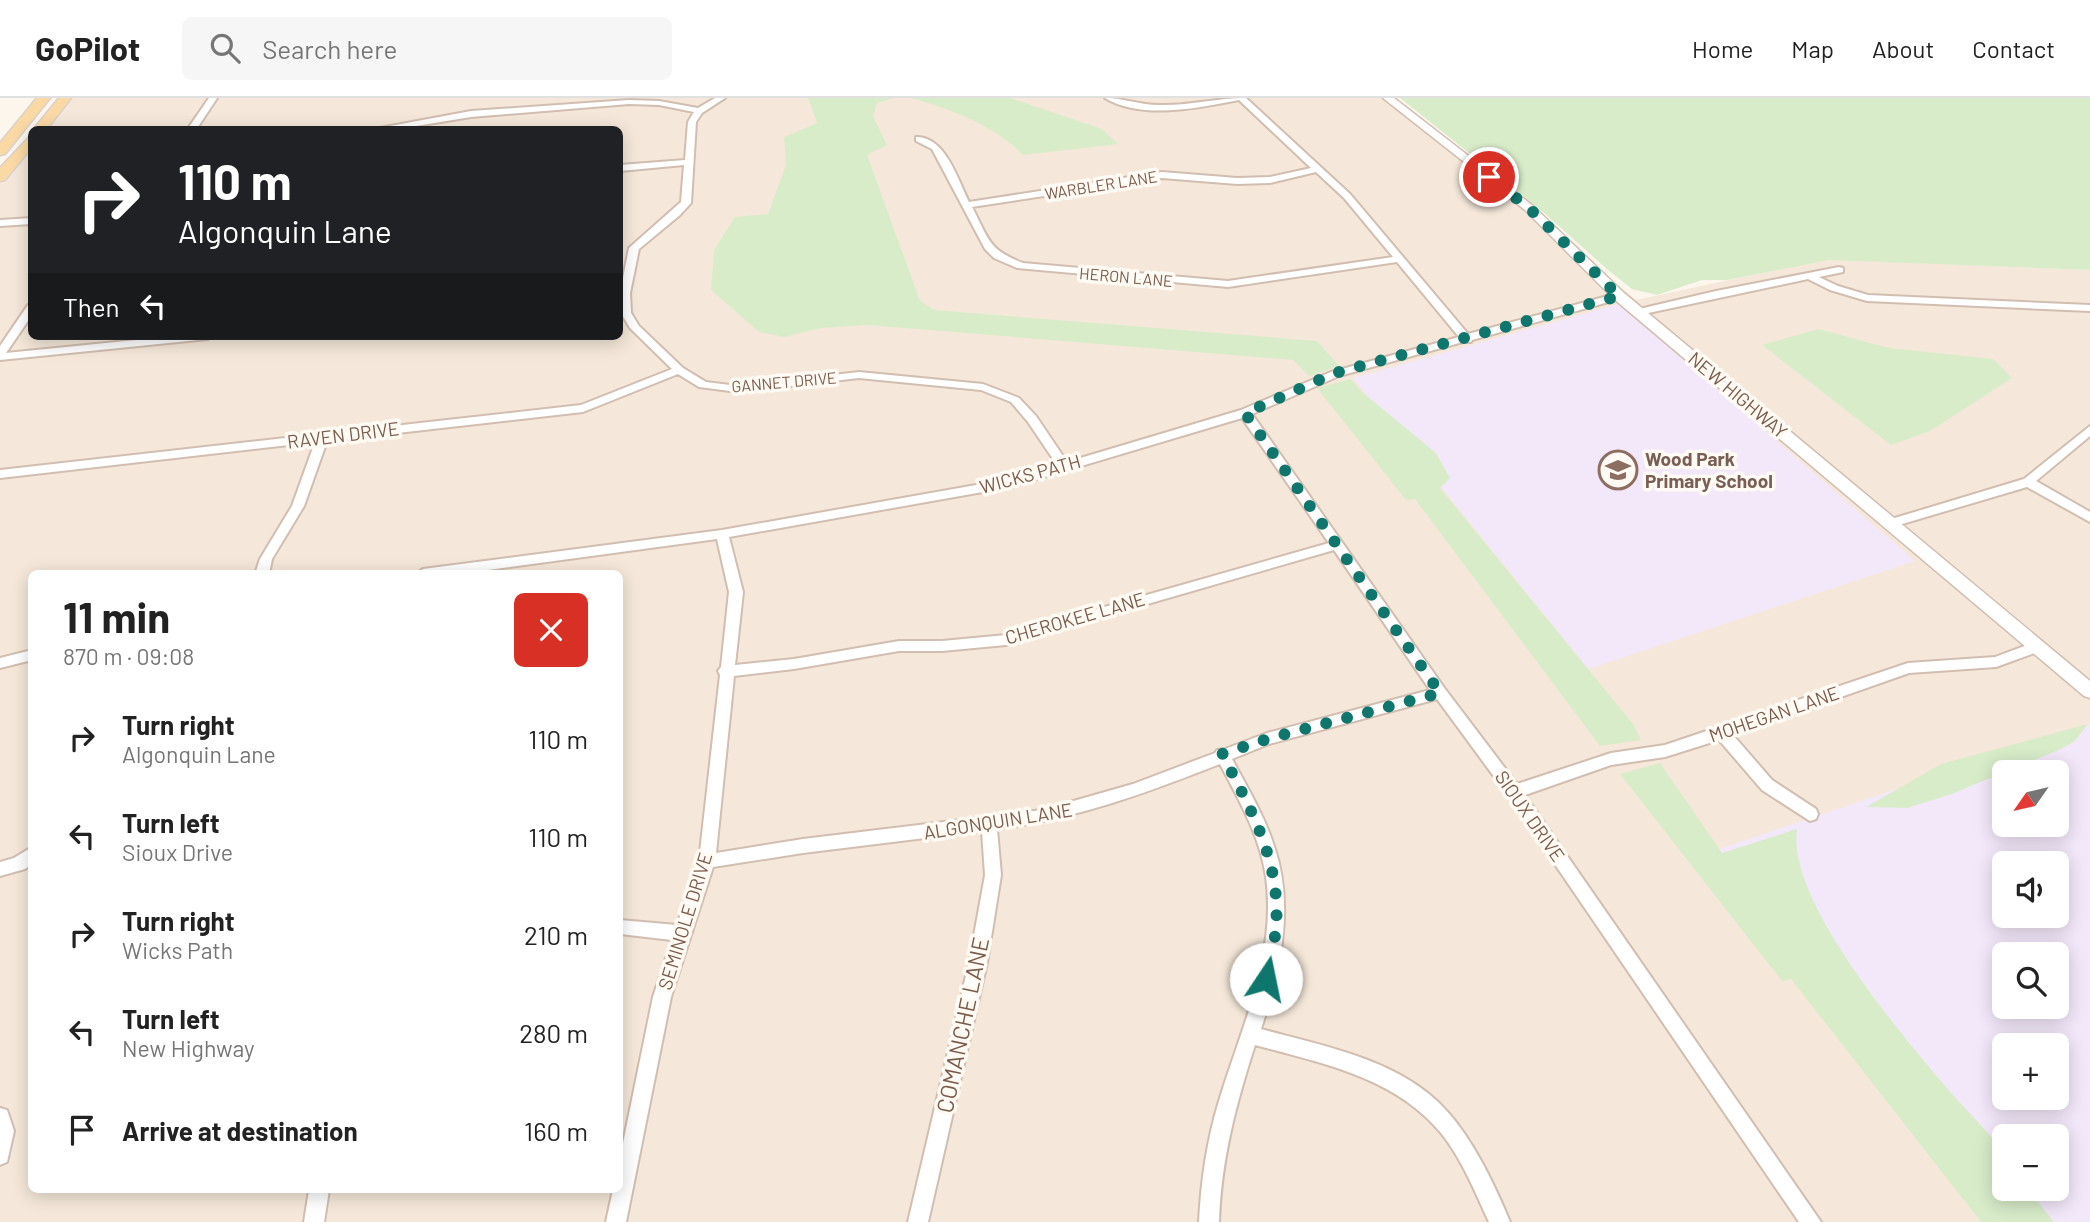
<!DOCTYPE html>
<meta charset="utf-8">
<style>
:root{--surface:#fff;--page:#f6f6f6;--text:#222;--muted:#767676;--line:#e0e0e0}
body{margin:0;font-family:Barlow,sans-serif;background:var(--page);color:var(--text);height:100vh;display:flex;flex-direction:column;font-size:26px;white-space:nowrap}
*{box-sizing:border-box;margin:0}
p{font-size:23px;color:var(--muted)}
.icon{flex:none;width:38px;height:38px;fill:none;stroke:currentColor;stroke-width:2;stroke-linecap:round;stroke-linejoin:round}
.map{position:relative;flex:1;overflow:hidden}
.side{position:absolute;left:28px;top:472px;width:595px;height:623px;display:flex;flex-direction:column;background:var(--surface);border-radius:10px;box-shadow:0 4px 18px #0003}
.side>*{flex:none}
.hud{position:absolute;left:28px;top:28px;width:595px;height:214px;border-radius:10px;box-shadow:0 4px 18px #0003;background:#202124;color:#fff;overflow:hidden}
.needle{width:46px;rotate:236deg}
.fabs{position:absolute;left:1992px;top:662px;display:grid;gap:14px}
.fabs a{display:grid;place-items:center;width:77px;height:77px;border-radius:10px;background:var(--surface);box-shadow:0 4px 18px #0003;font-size:35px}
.pin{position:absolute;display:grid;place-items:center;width:60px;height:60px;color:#fff;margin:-30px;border:4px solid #fff;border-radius:50%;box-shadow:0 2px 7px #0007}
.me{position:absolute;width:77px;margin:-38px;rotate:11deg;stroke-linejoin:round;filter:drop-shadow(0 0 5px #0008)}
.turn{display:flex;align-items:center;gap:24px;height:147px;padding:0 35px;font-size:32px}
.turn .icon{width:91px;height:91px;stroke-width:2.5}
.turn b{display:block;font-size:49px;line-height:60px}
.then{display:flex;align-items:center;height:66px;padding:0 35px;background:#0003;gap:14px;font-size:26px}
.round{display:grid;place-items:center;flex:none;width:74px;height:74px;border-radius:10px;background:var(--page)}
.overview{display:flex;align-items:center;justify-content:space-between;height:119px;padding:0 35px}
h1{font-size:42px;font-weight:700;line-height:52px}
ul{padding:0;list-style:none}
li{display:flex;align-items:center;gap:21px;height:98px;padding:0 35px}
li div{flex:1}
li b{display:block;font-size:26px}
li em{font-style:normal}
header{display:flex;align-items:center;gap:42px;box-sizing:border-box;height:98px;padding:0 35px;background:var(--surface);border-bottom:2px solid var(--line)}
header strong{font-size:33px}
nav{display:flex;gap:38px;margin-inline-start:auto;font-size:24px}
.search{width:490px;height:63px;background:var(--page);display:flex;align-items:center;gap:18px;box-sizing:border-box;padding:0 24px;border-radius:10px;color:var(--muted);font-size:26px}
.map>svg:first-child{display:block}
.residential{fill:#f5e8da;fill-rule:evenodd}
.education{fill:#f3e8fa;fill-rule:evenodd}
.green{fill:#d8ecc9}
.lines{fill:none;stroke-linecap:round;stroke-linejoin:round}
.minor-casing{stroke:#d1beb0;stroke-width:4}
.tertiary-casing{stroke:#d1beb0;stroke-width:3}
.primary-casing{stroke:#dad1cd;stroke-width:3}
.minor{fill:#fff;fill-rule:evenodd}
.tertiary{fill:#fff;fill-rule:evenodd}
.primary{fill:#fbd9a5;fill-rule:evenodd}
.route{stroke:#0f766e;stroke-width:12;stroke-dasharray:0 21.6}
.labels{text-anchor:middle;stroke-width:7;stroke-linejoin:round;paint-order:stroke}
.far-street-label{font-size:16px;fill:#7a5c4d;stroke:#fffaf3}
.street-label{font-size:19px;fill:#7a5c4d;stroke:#fffaf3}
.education-label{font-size:19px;font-weight:bold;fill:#785e54;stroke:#fffaf3;text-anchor:start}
.near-street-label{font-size:23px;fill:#7a5c4d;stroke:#fffaf3}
</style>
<header>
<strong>GoPilot</strong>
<div class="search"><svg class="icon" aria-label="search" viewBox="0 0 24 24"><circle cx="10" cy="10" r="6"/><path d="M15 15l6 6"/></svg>Search here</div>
<nav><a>Home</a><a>Map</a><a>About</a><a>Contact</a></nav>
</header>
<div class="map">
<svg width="2090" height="1124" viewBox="0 0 2090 1124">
<rect width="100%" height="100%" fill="#fdf6ec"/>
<path class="residential" d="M65 0H1391L1636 202 1826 161 2090 172V1124H0V79L31 40 32 238H620V32L39 31ZM32 476H620V1092H32ZM2004 674H2056V726H2004ZM2004 765H2056V817H2004ZM2004 856H2056V908H2004ZM2004 947H2056V999H2004ZM2004 1038H2056V1090H2004Z"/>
<g class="education">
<polygon points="1619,206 1915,463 1588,571 1353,280"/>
<path d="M2090 626V1124H2015L1716 752ZM2004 674H2056V726H2004ZM2004 765H2056V817H2004ZM2004 856H2056V908H2004ZM2004 947H2056V999H2004ZM2004 1038H2056V1090H2004Z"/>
</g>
<g class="green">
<polygon points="808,0 894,0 877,5 873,18 887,47 867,57 920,203 934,212 1317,243 1339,268 1309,278 1293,262 868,227 821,230 784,239 759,234 711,192 714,152 735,119 768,116 786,67 784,39 817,25"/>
<path d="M910 0H1010L1102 31 1118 46 1023 57C996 28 948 10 910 0Z"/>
<polygon points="1400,0 2090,0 2090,172 1829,162 1727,182 1702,182 1657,197 1632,191 1608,172 1543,114"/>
<polygon points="1818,231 1889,250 1993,261 2012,280 1930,333 1891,347 1762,247"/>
<polygon points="1351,281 1362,294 1436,355 1450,380 1440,390 1633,626 1641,642 1600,648 1415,401 1406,402 1317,290"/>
<polygon points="2088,626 2075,643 2061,651 1949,697 1907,710 1866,709 1941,666"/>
<path d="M1660 665 1722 755 1797 731C1786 804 1906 942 1953 997 1964 1010 1999 1044 2004 1058 2007 1067 2004 1081 2004 1090H2027L2054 1124H1981L1791 881 1782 883 1620 676Z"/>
</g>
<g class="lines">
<defs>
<g id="minor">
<polygon points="209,0 217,0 196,32 187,32"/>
<path d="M715 0H725L702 15 696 24 691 105 680 117 639 151 630 195 631 215 639 228 683 270 706 284 738 288 859 274 983 286 1019 300 1036 318 1067 364 1241 312 1331 274 1459 239 1397 164 1228 189 1017 170 994 160 985 151 932 51 916 43V39C945 38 958 82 969 104L1162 74 1237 80 1270 79 1311 70 1239 2C1199 10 1141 22 1105 0 1123 0 1140 7 1159 7 1188 8 1217 0 1246 0L1350 96 1468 236 1615 196H1623V200L1472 242 1471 244H1463L1339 278 1252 316 1445 591 1517 686 1611 655 1665 647 1908 565 1995 559 2035 544 2040 545 2042 549 2040 553 1996 569 1909 575 1733 637 1772 682 1816 711 1818 716 1816 721 1810 723 1762 692 1719 642 1665 659 1611 667 1525 697 1821 1124H1799L1509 699 1437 601 1269 646 1232 661C1247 689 1264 717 1274 748 1295 809 1280 872 1261 931 1320 947 1392 960 1438 1004 1469 1033 1494 1085 1510 1124H1489C1475 1094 1462 1061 1441 1035 1395 979 1321 965 1255 947 1236 1006 1221 1062 1219 1124H1199C1201 1083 1207 1042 1219 1003 1241 930 1277 857 1266 779 1260 738 1239 702 1220 666 1146 695 1076 721 997 731L1001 777 987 865 928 1124H908L969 865 985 777 982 733 803 755 713 769 671 899 626 1124H606L613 1092H620V1060L653 899 672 842 620 836V822L677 827 699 763 720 577 718 573 721 569 729 494 717 441 458 476H416L423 471 722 432 1010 381 1057 367 1028 324 1011 304 981 292 859 280 738 294 699 289 678 276 583 314 327 343 304 408 272 461 269 476H255L260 461 292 408 315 344 0 380V372L581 307 672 271 630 230 621 215 620 195 629 150 681 104 684 67 620 73V67L685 62 688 24 694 14 659 7 629 6 471 19 392 32H369L471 13 629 2 659 3 698 10ZM1316 74 1344 100 1393 159 1228 183 1023 165C987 151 989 141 972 109L1162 80 1237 86 1270 85ZM1242 320 1329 445 1006 537 942 543H899L794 561 735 567 743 494 729 439 1011 389ZM1334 452 1430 592 1267 635 1225 651 1217 652 1215 655 1133 686 1042 712 803 741 716 755 734 578 794 571 899 553H942L1006 547Z"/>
<polygon points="32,120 32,126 0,128 0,122"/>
<polygon points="1839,169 1843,170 1843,174 1819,179 1838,188 1868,197 2090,207 2090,213 1867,203 1830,192 1808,181 1639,217 1634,214 1635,212 1716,193"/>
<polygon points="32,206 32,217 6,255 176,238 213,238 208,241 0,262 0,248 28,207"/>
<polygon points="2090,328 2090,338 2036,383 2090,414 2090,424 2027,389 1892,429 1886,425 1888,422 2024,381"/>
<polygon points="32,552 32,562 0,570 0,560"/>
<polygon points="32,749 32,766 25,771 0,778 0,764 14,760"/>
<polygon points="0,1010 7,1012 14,1033 7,1064 0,1067"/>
<polygon points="309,1092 329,1092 324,1124 304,1124"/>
</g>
<polygon id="tertiary" points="1383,0 1394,0 1533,108 1624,195 2090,583 2090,600 2084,598 1614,201 1525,112"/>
<g id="primary">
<polygon points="37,0 50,0 5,56 0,57 0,45"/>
<polygon points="59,0 71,0 46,32 33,32"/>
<polygon points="32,36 32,49 5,82 0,83 0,70"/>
</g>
</defs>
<use href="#minor" class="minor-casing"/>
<use href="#tertiary" class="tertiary-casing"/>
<use href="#primary" class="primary-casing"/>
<use href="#minor" class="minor"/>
<use href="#tertiary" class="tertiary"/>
<use href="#primary" class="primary"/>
</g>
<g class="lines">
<path class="route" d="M1266 881C1269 864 1275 846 1276 828 1281 764 1251 711 1222 656L1267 641 1440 595 1245 315 1335 275 1619 198 1529 110 1489 79"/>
</g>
<defs>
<symbol id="school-ring" viewBox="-11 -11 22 22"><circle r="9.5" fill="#fffaf3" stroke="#8d6e63" stroke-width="1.5"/><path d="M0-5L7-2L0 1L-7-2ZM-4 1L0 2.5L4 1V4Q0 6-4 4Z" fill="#8d6e63"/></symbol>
</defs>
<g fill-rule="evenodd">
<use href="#school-ring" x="1596" y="350" width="44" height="44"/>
</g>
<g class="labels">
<g class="far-street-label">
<text transform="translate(1101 87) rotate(-9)" y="6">WARBLER LANE</text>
<text transform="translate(1126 179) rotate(5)" y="6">HERON LANE</text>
<text transform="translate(784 284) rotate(-5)" y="6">GANNET DRIVE</text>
</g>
<g class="street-label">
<text transform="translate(1738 297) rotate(40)" y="7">NEW HIGHWAY</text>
<text transform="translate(343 337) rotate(-7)" y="7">RAVEN DRIVE</text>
<text transform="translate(1030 376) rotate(-15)" y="7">WICKS PATH</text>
<text transform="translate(1075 520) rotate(-16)" y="7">CHEROKEE LANE</text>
<text transform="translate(1774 616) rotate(-19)" y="7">MOHEGAN LANE</text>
<text transform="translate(1530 718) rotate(55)" y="7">SIOUX DRIVE</text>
<text transform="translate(998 723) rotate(-9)" y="7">ALGONQUIN LANE</text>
<text transform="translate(685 823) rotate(-73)" y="7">SEMINOLE DRIVE</text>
</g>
<g class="education-label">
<text x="1645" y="368">Wood Park<tspan x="1645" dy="22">Primary School</tspan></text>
</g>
<g class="near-street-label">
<text transform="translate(963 927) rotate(-78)" y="8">COMANCHE LANE</text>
</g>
</g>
</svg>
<div class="fabs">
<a><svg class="needle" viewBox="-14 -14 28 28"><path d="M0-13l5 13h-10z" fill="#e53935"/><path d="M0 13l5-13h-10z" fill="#767676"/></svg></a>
<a><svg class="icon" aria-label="sound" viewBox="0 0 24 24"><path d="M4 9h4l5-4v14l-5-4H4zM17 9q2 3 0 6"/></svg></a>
<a><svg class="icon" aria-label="search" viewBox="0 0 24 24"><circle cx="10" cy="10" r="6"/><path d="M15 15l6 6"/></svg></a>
<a>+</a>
<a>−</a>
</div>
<div class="pin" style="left:1489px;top:79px;background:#d93025"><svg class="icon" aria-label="arrive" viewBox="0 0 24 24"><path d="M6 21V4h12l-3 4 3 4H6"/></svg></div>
<svg class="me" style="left:1266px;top:881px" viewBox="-20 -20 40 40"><circle r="19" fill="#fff"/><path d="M0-13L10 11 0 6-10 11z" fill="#0f766e"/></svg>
<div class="hud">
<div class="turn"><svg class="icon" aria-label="right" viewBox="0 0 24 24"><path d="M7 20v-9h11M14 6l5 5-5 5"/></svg><div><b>110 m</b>Algonquin Lane</div></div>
<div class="then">Then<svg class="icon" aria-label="left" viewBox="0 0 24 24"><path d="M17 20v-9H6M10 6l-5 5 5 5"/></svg></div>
</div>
<section class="side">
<div class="overview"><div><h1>11 min</h1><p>870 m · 09:08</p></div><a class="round" style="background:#d93025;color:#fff"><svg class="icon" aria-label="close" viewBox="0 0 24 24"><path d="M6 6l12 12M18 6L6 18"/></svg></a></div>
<ul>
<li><svg class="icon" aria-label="right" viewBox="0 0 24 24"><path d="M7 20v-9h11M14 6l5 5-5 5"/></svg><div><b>Turn right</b><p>Algonquin Lane</p></div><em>110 m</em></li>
<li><svg class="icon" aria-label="left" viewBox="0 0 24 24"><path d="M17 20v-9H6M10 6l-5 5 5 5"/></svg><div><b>Turn left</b><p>Sioux Drive</p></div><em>110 m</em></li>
<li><svg class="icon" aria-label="right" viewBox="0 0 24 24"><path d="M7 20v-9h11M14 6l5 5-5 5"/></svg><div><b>Turn right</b><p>Wicks Path</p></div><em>210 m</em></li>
<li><svg class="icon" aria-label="left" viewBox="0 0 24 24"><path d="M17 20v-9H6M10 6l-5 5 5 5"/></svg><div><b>Turn left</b><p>New Highway</p></div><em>280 m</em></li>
<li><svg class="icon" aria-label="arrive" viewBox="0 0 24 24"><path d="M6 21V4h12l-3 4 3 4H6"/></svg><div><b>Arrive at destination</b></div><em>160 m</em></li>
</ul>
</section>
</div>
